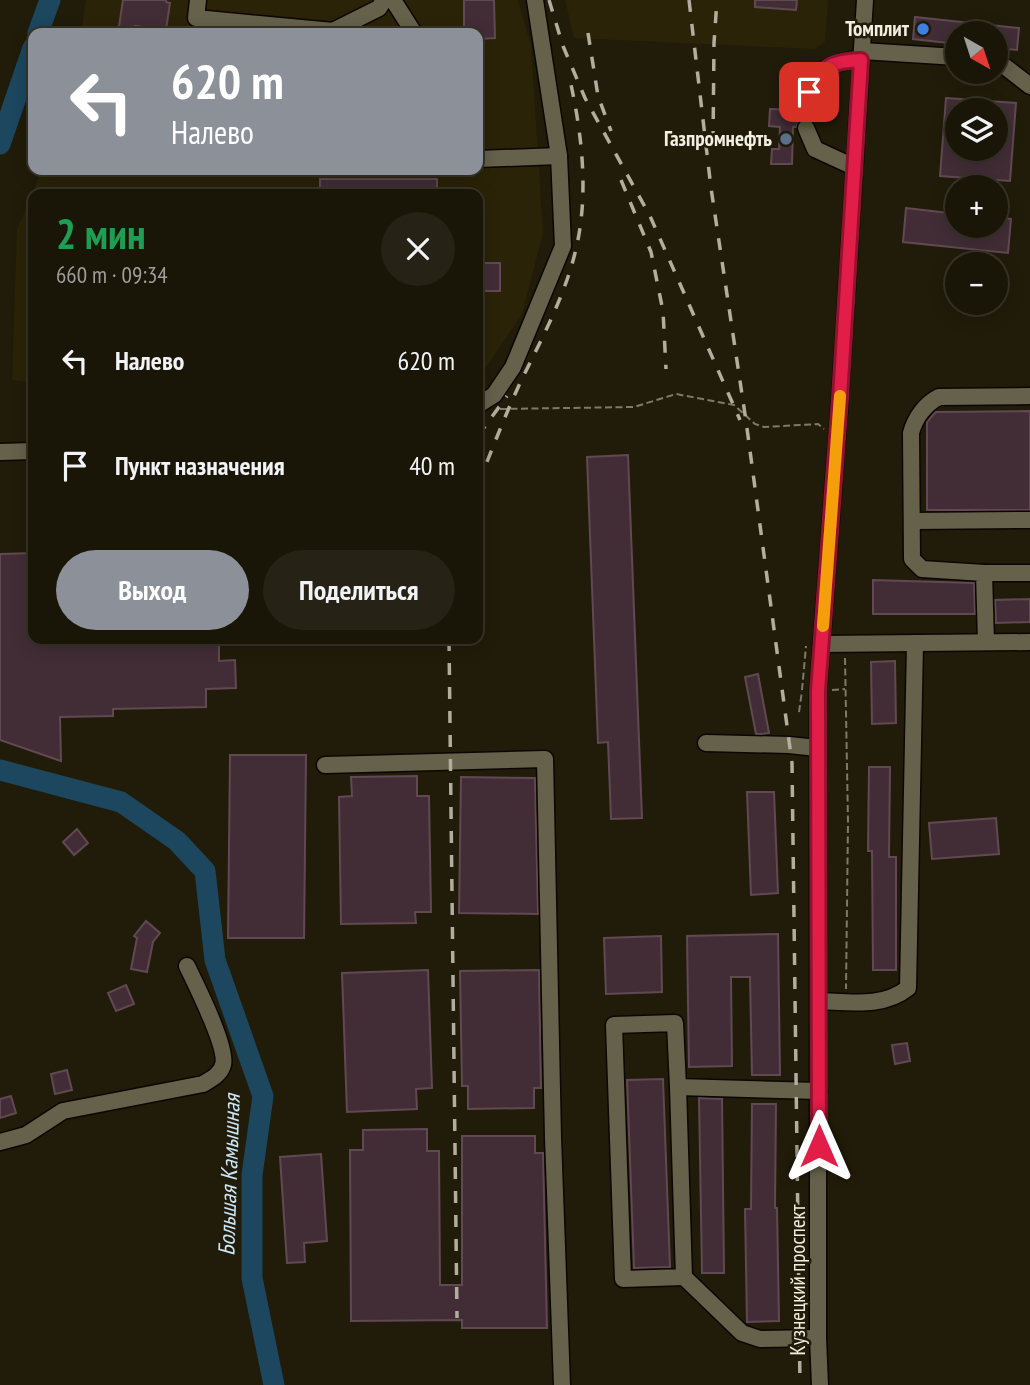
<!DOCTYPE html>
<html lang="ru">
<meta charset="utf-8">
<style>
:root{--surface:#191507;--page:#262215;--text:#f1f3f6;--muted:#9f9f9b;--line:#373428;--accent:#8c9099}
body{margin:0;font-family:"PT Sans Narrow",sans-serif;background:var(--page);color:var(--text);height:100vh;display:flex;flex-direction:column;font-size:26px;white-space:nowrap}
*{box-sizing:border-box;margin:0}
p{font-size:23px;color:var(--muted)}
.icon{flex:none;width:38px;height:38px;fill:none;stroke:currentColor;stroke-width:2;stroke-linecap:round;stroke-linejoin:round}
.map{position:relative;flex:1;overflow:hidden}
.side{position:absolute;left:28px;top:189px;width:455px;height:455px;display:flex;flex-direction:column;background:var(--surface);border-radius:14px;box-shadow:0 4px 18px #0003,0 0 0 2px var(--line)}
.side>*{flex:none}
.hud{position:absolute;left:28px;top:28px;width:455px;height:147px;border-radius:14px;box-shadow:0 4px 18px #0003,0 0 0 2px var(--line);background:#8c9099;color:#fff;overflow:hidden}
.needle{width:46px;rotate:141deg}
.fabs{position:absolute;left:945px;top:21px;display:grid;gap:14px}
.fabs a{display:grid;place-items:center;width:63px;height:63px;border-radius:50%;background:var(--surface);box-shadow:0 4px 18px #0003,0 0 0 2px var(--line);font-size:35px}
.pin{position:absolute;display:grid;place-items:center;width:60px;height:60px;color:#fff;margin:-30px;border-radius:14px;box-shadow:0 4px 10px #0006}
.me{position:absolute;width:77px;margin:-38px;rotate:0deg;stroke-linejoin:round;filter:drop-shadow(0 0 5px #0008)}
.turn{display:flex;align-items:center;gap:24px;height:147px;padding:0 28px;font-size:32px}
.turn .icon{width:91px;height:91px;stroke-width:2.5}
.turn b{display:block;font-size:49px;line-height:60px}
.round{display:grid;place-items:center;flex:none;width:74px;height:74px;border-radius:37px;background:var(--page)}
.headline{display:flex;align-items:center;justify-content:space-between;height:119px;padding:0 28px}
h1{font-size:42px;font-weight:800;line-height:52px;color:#1e9e55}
.cta{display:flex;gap:14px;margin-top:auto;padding:14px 28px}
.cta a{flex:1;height:80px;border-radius:42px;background:var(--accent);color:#fff;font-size:28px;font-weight:800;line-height:80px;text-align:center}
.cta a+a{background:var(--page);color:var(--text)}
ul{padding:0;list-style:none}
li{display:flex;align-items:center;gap:21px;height:105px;padding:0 28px}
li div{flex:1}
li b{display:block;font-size:26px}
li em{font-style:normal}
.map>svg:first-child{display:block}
.built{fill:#2a2308}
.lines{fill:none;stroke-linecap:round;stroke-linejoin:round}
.river{stroke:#1c475f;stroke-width:21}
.building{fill:#422d36;stroke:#604952;stroke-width:2;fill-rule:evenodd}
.minor-casing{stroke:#0b0700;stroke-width:19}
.path{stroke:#7e796a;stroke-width:2;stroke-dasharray:7 3.5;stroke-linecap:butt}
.minor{stroke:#66614b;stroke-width:16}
.rail{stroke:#b1ae9f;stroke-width:3.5;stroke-dasharray:12 12;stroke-linecap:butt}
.route-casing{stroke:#92132f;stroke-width:18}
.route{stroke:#e11d48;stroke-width:12}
.slow{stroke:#f59e0b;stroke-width:12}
.shop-dot{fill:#3f7fe0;stroke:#211c09;stroke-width:2.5}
.service-dot{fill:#5c6f8a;stroke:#211c09;stroke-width:2.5}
.labels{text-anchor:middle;stroke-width:5;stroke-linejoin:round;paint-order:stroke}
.poi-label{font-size:21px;font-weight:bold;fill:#f1eee2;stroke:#211c09;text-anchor:end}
.street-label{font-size:21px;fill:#f1eee2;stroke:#211c09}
.water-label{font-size:23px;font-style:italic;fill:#cae5f6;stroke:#211c09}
</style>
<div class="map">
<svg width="1030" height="1385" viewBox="0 0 1030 1385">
<rect width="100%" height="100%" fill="#211c09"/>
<g class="built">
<polygon points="86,0 518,0 531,46 543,233 522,314 478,379 478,194 33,194 33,383 12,380 17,230 42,170 478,170 478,33 81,33"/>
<polygon points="565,0 828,0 825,41 815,49 574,38"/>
</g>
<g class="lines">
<g class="river">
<polyline points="38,33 50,0"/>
<polyline points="0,144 33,48"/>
<polyline points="0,770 121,802 177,841 205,871 215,960 263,1096 252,1175 252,1278 274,1385"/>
</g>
</g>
<g class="building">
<polygon points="123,0 166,0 166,2 170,3 166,30 135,26 135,33 118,33"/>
<polygon points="464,0 494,0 495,38 478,39 478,33 464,33"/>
<polygon points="755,0 797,0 796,10 755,7"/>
<polygon points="915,17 1019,28 1017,50 996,48 996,33 957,33 957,44 913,39"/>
<path d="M946 98 1016 103 1010 181 940 176ZM957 110H996V149H957Z"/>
<polygon points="770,109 796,110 801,119 796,127 793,127 792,164 771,164 772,149 779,149 780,127 769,126"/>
<rect x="320" y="179" width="117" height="15"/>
<polygon points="906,208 957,214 957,226 996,226 996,218 1011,219 1008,253 903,242"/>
<rect x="478" y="263" width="22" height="28"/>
<polygon points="1030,411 1030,510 927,510 927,422 933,415 936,412"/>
<polygon points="628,455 642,818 611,819 608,742 598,743 587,457"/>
<polygon points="33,553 33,639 219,639 219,661 235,660 236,688 206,689 206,707 113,709 113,716 60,717 61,761 0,740 0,554"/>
<polygon points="873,580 974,583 975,614 873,614"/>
<polygon points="1030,599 1030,622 996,623 995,600"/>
<polygon points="895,661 896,723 872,724 871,662"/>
<polygon points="758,674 769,733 762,734 756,734 745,677"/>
<polygon points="230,755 306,755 304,938 228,938"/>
<polygon points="869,767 890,767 889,857 896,857 896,970 873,970 872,851 868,851"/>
<polygon points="417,776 417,796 429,796 431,912 415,912 416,923 341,924 339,797 352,796 351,777"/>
<polygon points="461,777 535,778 538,914 459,913"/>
<polygon points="747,792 774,792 778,893 751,895"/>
<polygon points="996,818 999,854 932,859 929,823"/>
<polygon points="77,829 88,843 74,855 63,842"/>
<polygon points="146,921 160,933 153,942 147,972 131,969 137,938 134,936"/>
<polygon points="778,934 780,1075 752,1075 750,977 731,977 732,1066 689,1067 687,936"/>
<polygon points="661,936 662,992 606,994 604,938"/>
<polygon points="428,970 432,1088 416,1089 417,1109 347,1112 342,973"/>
<polygon points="539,970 541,1088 534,1088 534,1108 468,1109 468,1086 462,1086 460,971"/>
<polygon points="126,985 134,1004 116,1011 108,993"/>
<polygon points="907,1043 910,1061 895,1064 892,1045"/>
<polygon points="67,1070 72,1090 55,1094 51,1074"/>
<polygon points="663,1079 670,1267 634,1268 627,1080"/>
<polygon points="11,1096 16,1113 0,1118 0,1099"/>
<polygon points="699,1098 722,1099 724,1273 702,1273"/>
<polygon points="752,1104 776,1104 775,1208 777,1208 779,1321 747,1322 745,1209 751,1209"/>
<polygon points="427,1129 427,1151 439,1151 440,1285 462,1285 462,1136 535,1136 535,1153 543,1153 547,1328 462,1328 462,1320 351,1321 350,1150 363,1150 363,1130"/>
<polygon points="321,1154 327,1241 304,1243 305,1262 287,1263 280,1157"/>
</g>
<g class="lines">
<defs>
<g id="minor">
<polyline points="198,0 196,18 333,31 379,8 384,0"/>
<polyline points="393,0 414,33"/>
<polyline points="862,51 957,57"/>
<polyline points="996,62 1003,65 1030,86"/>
<path d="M806 110C811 74 824 62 861 59"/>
<polyline points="806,128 815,149 854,167"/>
<polyline points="478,159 559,156"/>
<polyline points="478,405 494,395 513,367 563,246 559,156 535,0"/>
<polyline points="0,452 33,451"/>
<polyline points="912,521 1030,520"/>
<polyline points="984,573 1030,573"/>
<path d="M986 642 984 573 922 569 912 559 911 433C915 418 925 404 939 397L1030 396"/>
<polyline points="821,644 1030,642"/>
<polyline points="706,743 789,745 817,748"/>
<polyline points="325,765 545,759 553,1138 562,1385"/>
<path d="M819 1001C850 1002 883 1008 908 988L915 643"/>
<polyline points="678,1087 684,1277 623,1279 614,1025 675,1023 678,1087 819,1091"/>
<path d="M0 1142 26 1135 63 1111 203 1084C211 1079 220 1075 223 1065 228 1048 196 985 187 966"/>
<polyline points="684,1277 742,1333 760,1339 818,1338"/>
<polyline points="820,1385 818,1338 818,691 840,398 865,0"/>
</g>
</defs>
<use href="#minor" class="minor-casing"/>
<g class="path">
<polyline points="500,409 634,407 676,394 734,405 755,424 764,427 818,424 824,429"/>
<polyline points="845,658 848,822 846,989"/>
<polyline points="802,690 806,646"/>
<polyline points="832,690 845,689"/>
<polyline points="799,712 802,691"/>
</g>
<use href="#minor" class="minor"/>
<g class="rail">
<polyline points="549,0 563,46 585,98 650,216 740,420"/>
<polyline points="689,0 711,188 746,421 792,763 800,1385"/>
<polyline points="588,33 598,96 611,131"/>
<polyline points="713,143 714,43 717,0"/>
<polyline points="621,180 651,252 663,311 666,369"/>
<polyline points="478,436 507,396"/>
<path d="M478 484C492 450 505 415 521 381 542 338 565 296 576 249 589 194 582 134 570 80"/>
<polyline points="449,639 457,1318"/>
</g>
</g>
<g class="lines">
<defs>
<path id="route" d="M809 92C822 66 832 61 861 60L840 398 818 691 819 1146"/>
</defs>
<use href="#route" class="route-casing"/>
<use href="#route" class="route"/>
<polyline class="slow" points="823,626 840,396"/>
</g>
<circle class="shop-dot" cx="923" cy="29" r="7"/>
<circle class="service-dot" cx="786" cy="139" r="7"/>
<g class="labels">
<g class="poi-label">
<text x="909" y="36">Томплит</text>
<text x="772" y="146">Газпромнефть</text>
</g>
<g class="street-label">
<text transform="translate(798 1280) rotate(-90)" y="7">Кузнецкий проспект</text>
</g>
<g class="water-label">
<text transform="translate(229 1175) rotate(-88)" y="8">Большая Камышная</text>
</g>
</g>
</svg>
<div class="fabs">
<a><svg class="needle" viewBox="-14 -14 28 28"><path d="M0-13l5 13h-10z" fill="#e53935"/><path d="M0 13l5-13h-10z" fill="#9f9f9b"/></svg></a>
<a><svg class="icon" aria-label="layers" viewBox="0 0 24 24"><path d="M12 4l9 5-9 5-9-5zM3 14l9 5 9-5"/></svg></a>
<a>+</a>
<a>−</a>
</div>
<div class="pin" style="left:809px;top:92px;background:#d93025"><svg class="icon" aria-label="arrive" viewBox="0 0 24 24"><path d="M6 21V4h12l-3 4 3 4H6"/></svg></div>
<svg class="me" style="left:819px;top:1146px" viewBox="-20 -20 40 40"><path d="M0-17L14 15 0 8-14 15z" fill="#e11d48" stroke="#fff" stroke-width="4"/></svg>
<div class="hud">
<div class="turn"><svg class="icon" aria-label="left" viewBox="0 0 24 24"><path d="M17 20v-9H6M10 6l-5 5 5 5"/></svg><div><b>620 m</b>Налево</div></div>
</div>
<section class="side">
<div class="headline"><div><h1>2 мин</h1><p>660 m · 09:34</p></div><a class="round"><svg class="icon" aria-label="close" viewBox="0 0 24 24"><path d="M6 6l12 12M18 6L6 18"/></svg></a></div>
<ul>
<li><svg class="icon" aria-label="left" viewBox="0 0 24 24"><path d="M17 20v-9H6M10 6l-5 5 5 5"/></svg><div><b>Налево</b></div><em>620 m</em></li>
<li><svg class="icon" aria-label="arrive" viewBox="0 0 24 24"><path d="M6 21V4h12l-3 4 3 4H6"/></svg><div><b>Пункт назначения</b></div><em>40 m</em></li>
</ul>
<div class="cta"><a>Выход</a><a>Поделиться</a></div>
</section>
</div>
